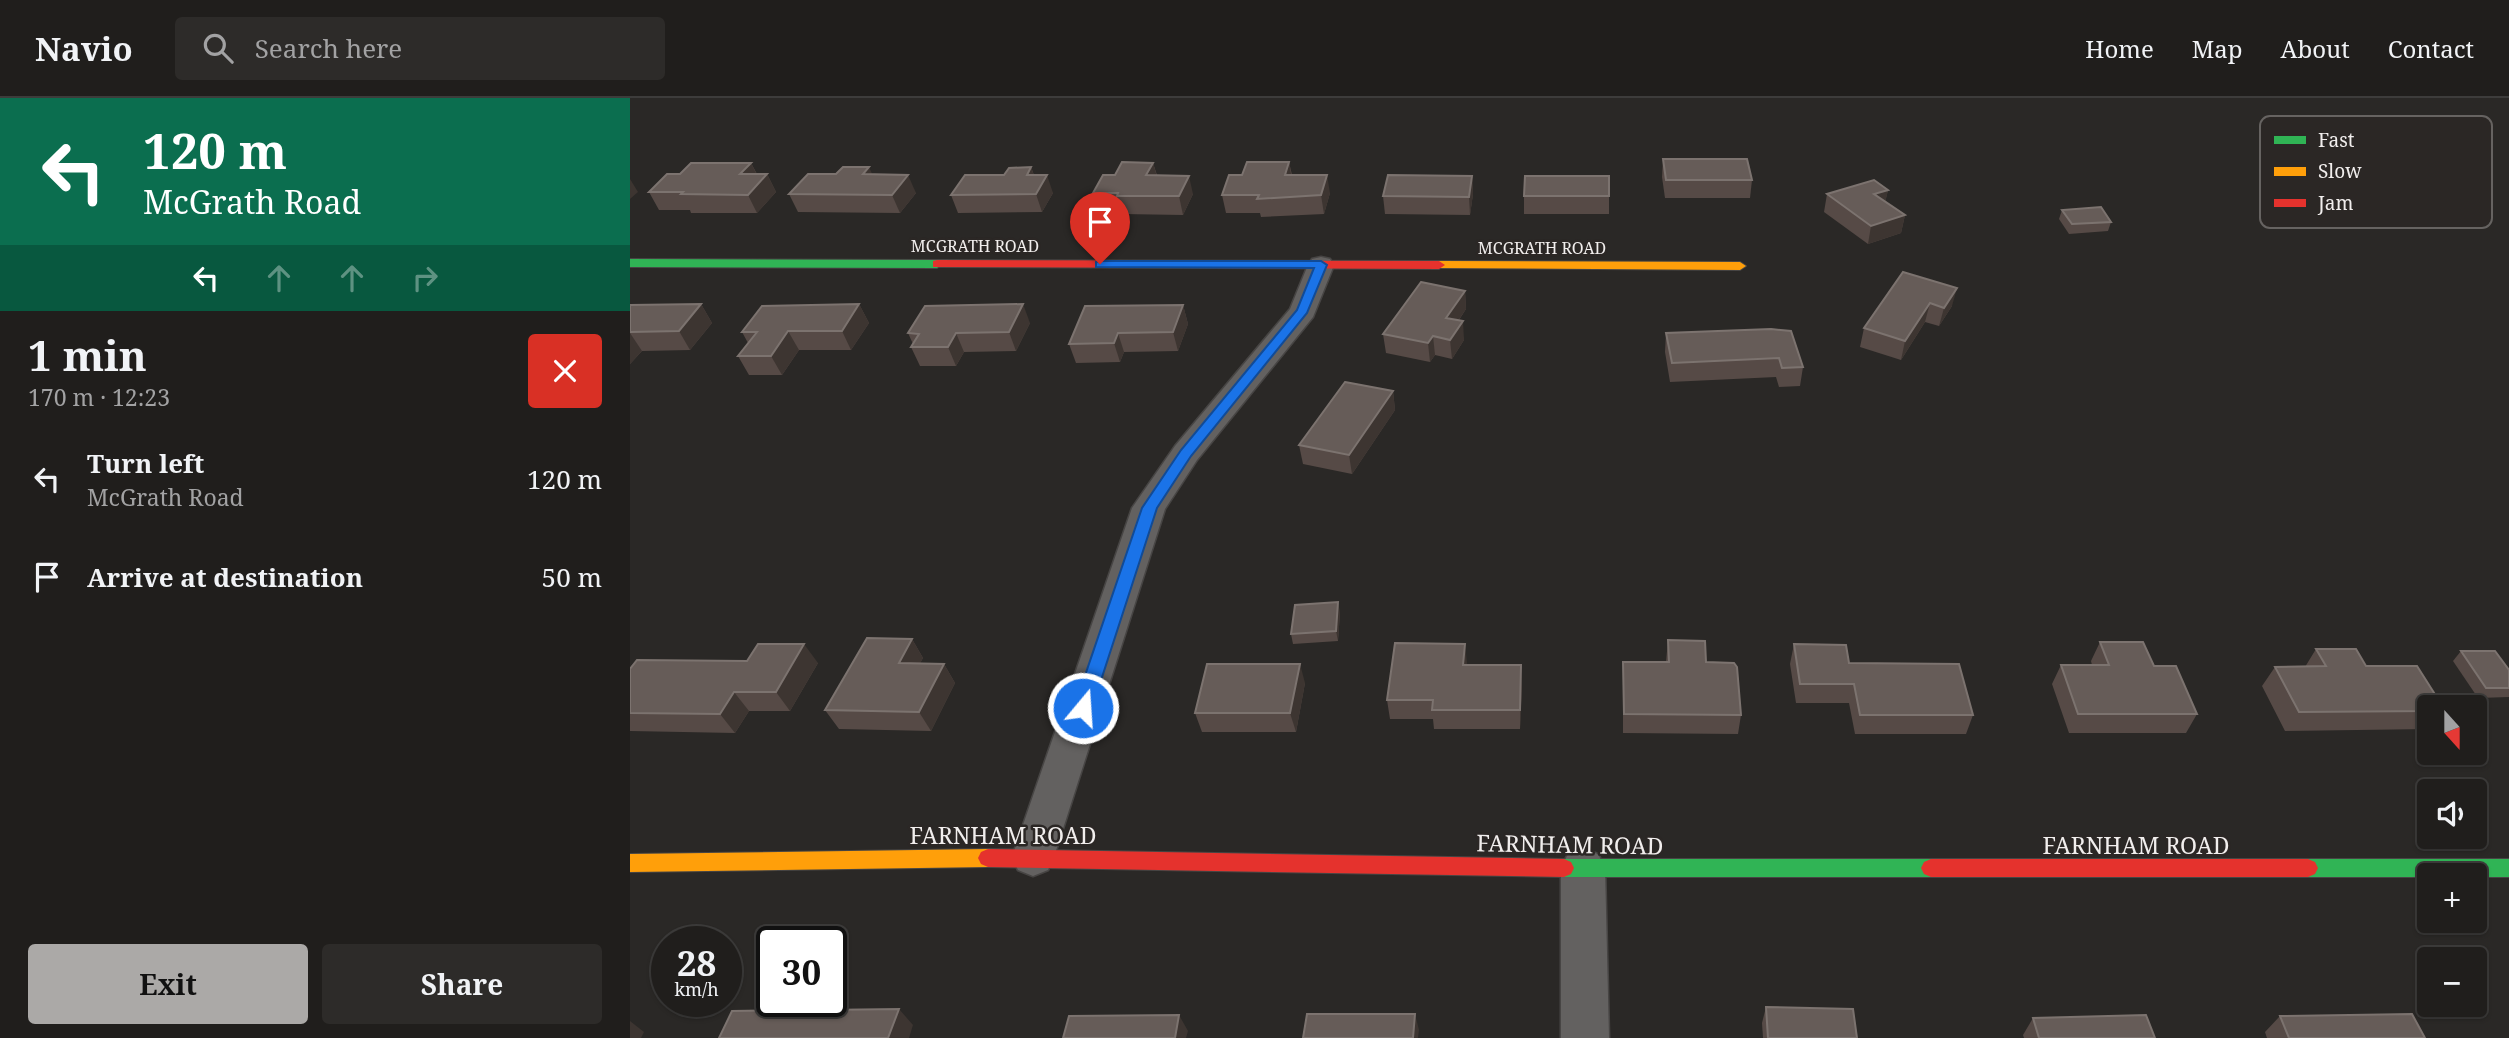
<!DOCTYPE html>
<meta charset="utf-8">
<style>
:root{--surface:#201e1c;--page:#2d2b29;--text:#f1f3f6;--muted:#a2a2a3;--line:#3d3c3b;--accent:#aba9a7}
body{margin:0;font-family:"Noto Serif",serif;background:var(--page);color:var(--text);height:100vh;display:flex;flex-direction:column;font-size:26px;white-space:nowrap}
*{box-sizing:border-box;margin:0}
p{font-size:23px;color:var(--muted)}
.icon{flex:none;width:38px;height:38px;fill:none;stroke:currentColor;stroke-width:2;stroke-linecap:round;stroke-linejoin:round}
.map{position:relative;flex:1;overflow:hidden}
.panel{display:flex;flex-direction:column;background:var(--surface);width:630px}
.panel>*{flex:none}
.guide{background:#0b6e4f;color:#fff;overflow:hidden}
.needle{width:46px;rotate:159deg}
.buttons{position:absolute;left:1787px;top:597px;display:grid;gap:14px}
.buttons a{display:grid;place-items:center;width:70px;height:70px;border-radius:7px;background:var(--surface);box-shadow:0 2px 5px #0004,0 0 0 2px var(--line);font-size:35px}
.speed{position:absolute;left:21px;top:828px;display:flex;gap:14px;font-size:35px;font-weight:700;text-align:center}
.speed>*{display:grid;place-content:center;width:91px;height:91px;border-radius:50%;background:var(--surface);box-shadow:0 2px 5px #0004,0 0 0 2px var(--line);line-height:1}
.speed small{font-size:18px;font-weight:400}
.speed .limit{border:4px solid #111;border-radius:10px;background:#fff;color:#111}
.pin{position:absolute;display:grid;place-items:center;width:60px;height:60px;color:#fff;margin:-72px -30px;border-radius:50% 50% 50% 0;rotate:-45deg;box-shadow:0 0 7px #0007}
.pin .icon{rotate:45deg}
.me{position:absolute;width:77px;margin:-38px;rotate:18deg;stroke-linejoin:round;filter:drop-shadow(0 0 5px #0008)}
.turn{display:flex;align-items:center;gap:24px;height:147px;padding:0 28px;font-size:32px}
.turn .icon{width:91px;height:91px;stroke-width:2.5}
.turn b{display:block;font-size:49px;line-height:60px}
.lanes{display:flex;align-items:center;height:66px;padding:0 28px;background:#0003;justify-content:center;gap:35px;direction:ltr}
.lanes .off{opacity:.35}
.round{display:grid;place-items:center;flex:none;width:74px;height:74px;border-radius:7px;background:var(--page)}
.headline{display:flex;align-items:center;justify-content:space-between;height:119px;padding:0 28px}
h1{font-size:42px;font-weight:700;line-height:52px}
.cta{display:flex;gap:14px;margin-top:auto;padding:14px 28px}
.cta a{flex:1;height:80px;border-radius:7px;background:var(--accent);color:#111;font-size:28px;font-weight:700;line-height:80px;text-align:center}
.cta a+a{background:var(--page);color:var(--text)}
ul{padding:0;list-style:none}
li{display:flex;align-items:center;gap:21px;height:98px;padding:0 28px}
li div{flex:1}
li b{display:block;font-size:26px}
li em{font-style:normal}
header{display:flex;align-items:center;gap:42px;box-sizing:border-box;height:98px;padding:0 35px;background:var(--surface);border-bottom:2px solid var(--line)}
header strong{font-size:33px}
nav{display:flex;gap:38px;margin-inline-start:auto;font-size:24px}
.search{width:490px;height:63px;background:var(--page);display:flex;align-items:center;gap:18px;box-sizing:border-box;padding:0 24px;border-radius:7px;color:var(--muted);font-size:26px}
main{display:flex;flex:1;min-height:0}
.map>svg:first-child{display:block}
.lines{fill:none;stroke-linecap:round;stroke-linejoin:round}
.street-casing{stroke:#474544;stroke-width:3}
.fast-casing{stroke:#474544;stroke-width:2}
.slow-casing{stroke:#474544;stroke-width:2}
.jam-casing{stroke:#474544;stroke-width:2}
.street{fill:#636160;fill-rule:evenodd}
.fast{fill:#30b455;fill-rule:evenodd}
.slow{fill:#ff9f0a;fill-rule:evenodd}
.jam{fill:#e5322d;fill-rule:evenodd}
.wall{fill:#564a46}
.shaded-wall{fill:#3d3531}
.building{fill:#665c58;stroke:#7c736f;stroke-width:2}
.route{fill:#1a73e8;stroke:#114b97;stroke-width:2}
.labels{text-anchor:middle;stroke-width:5;stroke-linejoin:round;paint-order:stroke}
.far-street-label{font-size:16px;fill:#f1eeed;stroke:#2b2725}
.near-street-label{font-size:23px;fill:#f1eeed;stroke:#2b2725}
.key{fill:#2b2725;stroke:#666361;stroke-width:2}
.key-label{font-size:19px;fill:#f1eeed}
</style>
<header>
<strong>Navio</strong>
<div class="search"><svg class="icon" aria-label="search" viewBox="0 0 24 24"><circle cx="10" cy="10" r="6"/><path d="M15 15l6 6"/></svg>Search here</div>
<nav><a>Home</a><a>Map</a><a>About</a><a>Contact</a></nav>
</header>
<main>
<section class="panel">
<div class="guide">
<div class="turn"><svg class="icon" aria-label="left" viewBox="0 0 24 24"><path d="M17 20v-9H6M10 6l-5 5 5 5"/></svg><div><b>120 m</b>McGrath Road</div></div>
<div class="lanes"><svg class="icon" aria-label="left" viewBox="0 0 24 24"><path d="M17 20v-9H6M10 6l-5 5 5 5"/></svg><svg class="icon off" aria-label="ahead" viewBox="0 0 24 24"><path d="M12 20V5M6 11l6-6 6 6"/></svg><svg class="icon off" aria-label="ahead" viewBox="0 0 24 24"><path d="M12 20V5M6 11l6-6 6 6"/></svg><svg class="icon off" aria-label="right" viewBox="0 0 24 24"><path d="M7 20v-9h11M14 6l5 5-5 5"/></svg></div>
</div>
<div class="headline"><div><h1>1 min</h1><p>170 m · 12:23</p></div><a class="round" style="background:#d93025;color:#fff"><svg class="icon" aria-label="close" viewBox="0 0 24 24"><path d="M6 6l12 12M18 6L6 18"/></svg></a></div>
<ul>
<li><svg class="icon" aria-label="left" viewBox="0 0 24 24"><path d="M17 20v-9H6M10 6l-5 5 5 5"/></svg><div><b>Turn left</b><p>McGrath Road</p></div><em>120 m</em></li>
<li><svg class="icon" aria-label="arrive" viewBox="0 0 24 24"><path d="M6 21V4h12l-3 4 3 4H6"/></svg><div><b>Arrive at destination</b></div><em>50 m</em></li>
</ul>
<div class="cta"><a>Exit</a><a>Share</a></div>
</section>
<div class="map">
<svg width="1879" height="940" viewBox="0 0 1879 940">
<rect width="100%" height="100%" fill="#2a2826"/>
<g class="lines">
<defs>
<g id="street">
<polygon points="691,159 700,161 704,167 683,219 567,362 535,411 424,759 418,772 403,778 388,772 382,759 502,410 545,348 660,211 678,167 682,161"/>
<polygon points="953,751 968,756 975,770 979,940 931,940 931,770 938,756"/>
</g>
<g id="fast">
<polygon points="0,161 307,162 313,166 307,170 0,169"/>
<polygon points="934,761 1301,761 1308,764 1311,770 1308,776 1301,779 934,779 927,776 924,770 927,764"/>
<polygon points="1678,761 1879,761 1879,779 1678,779 1671,776 1668,770 1671,764"/>
</g>
<g id="slow">
<polygon points="809,163 1110,164 1116,168 1110,172 805,170 805,164"/>
<polygon points="358,751 365,754 368,760 365,766 358,769 0,774 0,756"/>
</g>
<g id="jam">
<polygon points="307,162 809,163 815,167 809,171 303,169 303,163"/>
<polygon points="358,751 934,761 941,764 944,770 941,776 934,779 358,769 351,766 348,760 351,754"/>
<polygon points="1301,761 1678,761 1685,764 1688,770 1685,776 1678,779 1301,779 1294,776 1291,770 1294,764"/>
</g>
</defs>
<use href="#street" class="street-casing"/>
<use href="#fast" class="fast-casing"/>
<use href="#slow" class="slow-casing"/>
<use href="#jam" class="jam-casing"/>
<use href="#street" class="street"/>
<use href="#fast" class="fast"/>
<use href="#slow" class="slow"/>
<use href="#jam" class="jam"/>
</g>
<g class="wall">
<polygon points="1033,61 1122,82 1120,100 1035,100 1032,79"/>
<polygon points="659,64 662,77 700,95 694,116 631,119 630,115 596,115 592,97 612,77"/>
<polygon points="121,65 127,76 137,76 146,94 127,115 61,115 60,112 29,112 19,94 50,76"/>
<polygon points="523,65 527,77 563,96 553,117 492,116 491,113 468,113 463,95 485,77"/>
<polygon points="401,69 404,77 423,95 412,114 328,115 321,97 374,77"/>
<polygon points="242,76 286,95 270,115 168,114 159,96"/>
<polygon points="842,78 843,96 840,117 755,116 753,98"/>
<polygon points="1258,92 1255,104 1275,117 1271,135 1238,146 1194,114 1197,96"/>
<rect x="894" y="98" width="85" height="18"/>
<polygon points="1432,112 1481,124 1478,133 1439,136 1429,121"/>
<polygon points="1273,174 1322,208 1309,228 1295,224 1271,262 1230,249 1234,230"/>
<polygon points="835,193 836,211 829,222 834,242 822,261 805,257 800,264 756,255 753,236"/>
<polygon points="71,206 82,225 60,252 12,253 0,266 0,207"/>
<polygon points="229,206 239,225 221,252 169,252 152,277 119,277 108,258 118,245 112,234"/>
<polygon points="553,207 558,226 548,253 494,254 490,264 446,265 439,246"/>
<polygon points="400,225 386,253 334,254 326,268 290,268 281,249 283,246 278,235"/>
<polygon points="1161,233 1173,269 1170,288 1149,289 1146,279 1040,284 1035,254 1036,235"/>
<polygon points="763,293 765,312 722,376 673,366 669,347"/>
<polygon points="710,514 708,543 663,546 661,536"/>
<polygon points="282,541 293,560 290,565 314,566 325,585 301,633 209,631 195,612"/>
<polygon points="1038,542 1076,564 1111,617 1108,636 993,635 993,564 1036,564"/>
<polygon points="1470,544 1524,568 1567,616 1556,635 1439,635 1422,586 1431,567 1462,567 1461,563"/>
<polygon points="1164,546 1343,617 1336,636 1225,636 1219,605 1166,605 1160,566"/>
<polygon points="1686,551 1736,568 1799,609 1799,631 1655,633 1632,588 1645,569 1675,569"/>
<polygon points="1831,553 1879,572 1879,599 1848,600 1823,563"/>
<polygon points="117,563 188,565 160,613 119,613 105,635 0,633 0,571"/>
<polygon points="837,567 892,586 890,631 804,631 803,621 760,621 757,602"/>
<polygon points="675,585 666,634 572,634 565,615"/>
<polygon points="1136,909 1227,940 1133,940 1132,925"/>
<polygon points="1650,918 1795,940 1637,940 1635,934"/>
<polygon points="1403,920 1525,940 1394,940 1393,937"/>
</g>
<g class="shaded-wall">
<polygon points="659,64 662,82 655,77"/>
<polygon points="121,65 130,83 110,76"/>
<polygon points="523,65 528,82 516,77"/>
<polygon points="239,69 247,87 233,76"/>
<polygon points="401,69 407,87 397,77"/>
<polygon points="137,76 146,94 127,115 118,97"/>
<polygon points="278,77 286,95 270,115 262,97"/>
<polygon points="417,77 423,95 412,114 406,96"/>
<polygon points="697,77 700,95 694,116 691,97"/>
<polygon points="559,78 563,96 553,117 549,98"/>
<polygon points="842,78 843,96 840,117 839,99"/>
<polygon points="0,81 8,94 0,101"/>
<polygon points="1258,92 1254,110 1244,96"/>
<polygon points="1275,117 1271,135 1238,146 1241,128"/>
<polygon points="1327,190 1322,208 1309,228 1314,210"/>
<polygon points="835,193 836,211 818,238 816,220"/>
<polygon points="1300,205 1295,224 1271,262 1275,243"/>
<polygon points="71,206 82,225 60,252 49,233"/>
<polygon points="229,206 239,225 221,252 212,233"/>
<polygon points="393,206 400,225 386,253 379,234"/>
<polygon points="553,207 558,226 548,253 543,234"/>
<polygon points="833,223 834,242 822,261 820,242"/>
<polygon points="158,233 169,252 152,277 141,258"/>
<polygon points="0,235 12,253 0,266"/>
<polygon points="326,235 334,254 326,268 318,249"/>
<polygon points="488,235 494,254 490,264 484,245"/>
<polygon points="803,238 805,257 800,264 798,245"/>
<polygon points="763,293 765,312 722,376 719,357"/>
<polygon points="708,504 710,514 708,543 706,533"/>
<polygon points="282,541 293,560 280,584 269,565"/>
<polygon points="174,546 188,565 160,613 146,594"/>
<polygon points="835,546 837,565 835,586 833,567"/>
<polygon points="314,566 325,585 301,633 289,614"/>
<polygon points="670,566 675,585 666,634 660,615"/>
<polygon points="891,567 892,586 890,631 890,612"/>
<polygon points="104,594 119,613 105,635 90,616"/>
<polygon points="269,911 283,927 279,940 258,940"/>
<polygon points="785,916 789,932 788,940 783,940"/>
<polygon points="549,917 558,933 556,940 545,940"/>
<polygon points="0,923 14,934 11,940 0,940"/>
</g>
<g class="building">
<polygon points="1033,61 1117,61 1122,82 1036,82"/>
<polygon points="492,64 523,65 516,77 559,78 549,98 487,98 488,95 463,95 473,77 485,77"/>
<polygon points="617,64 659,64 655,77 697,77 691,97 627,101 629,97 592,97 599,77 612,77"/>
<polygon points="61,65 121,65 110,76 137,76 118,97 51,96 53,94 19,94 37,76 50,76"/>
<polygon points="213,69 239,69 233,76 278,77 262,97 159,96 178,76 206,76"/>
<polygon points="401,69 397,77 417,77 406,96 321,97 335,77 374,77 379,70"/>
<polygon points="758,77 842,78 839,99 753,98"/>
<polygon points="895,78 979,78 979,98 894,98"/>
<polygon points="1244,82 1258,92 1244,96 1275,117 1241,128 1197,96"/>
<polygon points="1471,109 1481,124 1442,126 1432,112"/>
<polygon points="1273,174 1327,190 1314,210 1300,205 1275,243 1234,230"/>
<polygon points="791,184 835,193 816,220 833,223 820,242 803,238 798,245 753,236"/>
<polygon points="71,206 49,233 0,234 0,207"/>
<polygon points="229,206 212,233 158,233 141,258 108,258 127,234 112,234 132,208"/>
<polygon points="393,206 379,234 326,235 318,249 281,249 289,236 278,235 295,208"/>
<polygon points="553,207 543,234 488,235 484,245 439,246 455,208"/>
<polygon points="1141,231 1161,233 1173,269 1152,270 1149,260 1042,265 1036,235"/>
<polygon points="715,284 763,293 719,357 669,347"/>
<polygon points="708,504 706,533 661,536 665,507"/>
<polygon points="237,540 282,541 269,565 314,566 289,614 195,612"/>
<polygon points="1038,542 1075,543 1076,564 1104,565 1107,569 1111,617 994,616 993,564 1039,564"/>
<polygon points="1470,544 1513,544 1524,568 1546,568 1567,616 1448,616 1431,567 1479,567"/>
<polygon points="765,545 835,546 833,567 891,567 890,612 802,612 803,602 757,602"/>
<polygon points="128,546 174,546 146,594 104,594 90,616 0,615 0,571 7,562 117,563"/>
<polygon points="1164,546 1216,547 1219,565 1329,566 1343,617 1230,617 1224,586 1170,586"/>
<polygon points="1686,551 1726,551 1736,568 1787,568 1813,609 1799,609 1799,613 1669,614 1645,569 1696,568"/>
<polygon points="1831,553 1865,553 1879,572 1879,590 1856,590"/>
<polygon points="577,566 670,566 660,615 565,615"/>
<polygon points="1136,909 1223,911 1227,940 1138,940"/>
<polygon points="269,911 258,940 89,940 102,913"/>
<polygon points="677,916 785,916 783,940 673,940"/>
<polygon points="1782,916 1795,940 1659,940 1650,918"/>
<polygon points="549,917 545,940 433,940 439,918"/>
<polygon points="1516,917 1525,940 1409,940 1403,920"/>
</g>
<polygon class="route" points="470,163 691,163 697,167 677,215 561,358 527,410 462,610 459,615 447,615 444,610 512,410 551,352 667,212 684,170 466,169 466,164"/>
<g class="labels">
<g class="far-street-label">
<text x="345" y="154">MCGRATH ROAD</text>
<text x="912" y="156">MCGRATH ROAD</text>
</g>
<g class="near-street-label">
<text x="373" y="746">FARNHAM ROAD</text>
<text transform="translate(940 747) rotate(1)" y="8">FARNHAM ROAD</text>
<text x="1506" y="756">FARNHAM ROAD</text>
</g>
</g>
<rect x="1630" y="18" width="232" height="112" rx="10" class="key"/>
<rect x="1644" y="38" width="32" height="8" fill="#30b455"/>
<rect x="1644" y="69" width="32" height="9" fill="#ff9f0a"/>
<rect x="1644" y="101" width="32" height="8" fill="#e5322d"/>
<g class="key-label">
<text x="1688" y="49">Fast</text>
<text x="1688" y="80">Slow</text>
<text x="1688" y="112">Jam</text>
</g>
</svg>
<div class="buttons">
<a><svg class="needle" viewBox="-14 -14 28 28"><path d="M0-13l5 13h-10z" fill="#e53935"/><path d="M0 13l5-13h-10z" fill="#a2a2a3"/></svg></a>
<a><svg class="icon" aria-label="sound" viewBox="0 0 24 24"><path d="M4 9h4l5-4v14l-5-4H4zM17 9q2 3 0 6"/></svg></a>
<a>+</a>
<a>−</a>
</div>
<div class="speed"><div>28<small>km/h</small></div><div class="limit">30</div></div>
<div class="pin" style="left:470px;top:166px;background:#d93025"><svg class="icon" aria-label="arrive" viewBox="0 0 24 24"><path d="M6 21V4h12l-3 4 3 4H6"/></svg></div>
<svg class="me" style="left:453px;top:610px" viewBox="-20 -20 40 40"><circle r="17" fill="#1a73e8" stroke="#fff" stroke-width="3"/><path d="M0-11L8 9 0 5-8 9z" fill="#fff"/></svg>
</div>
</main>
